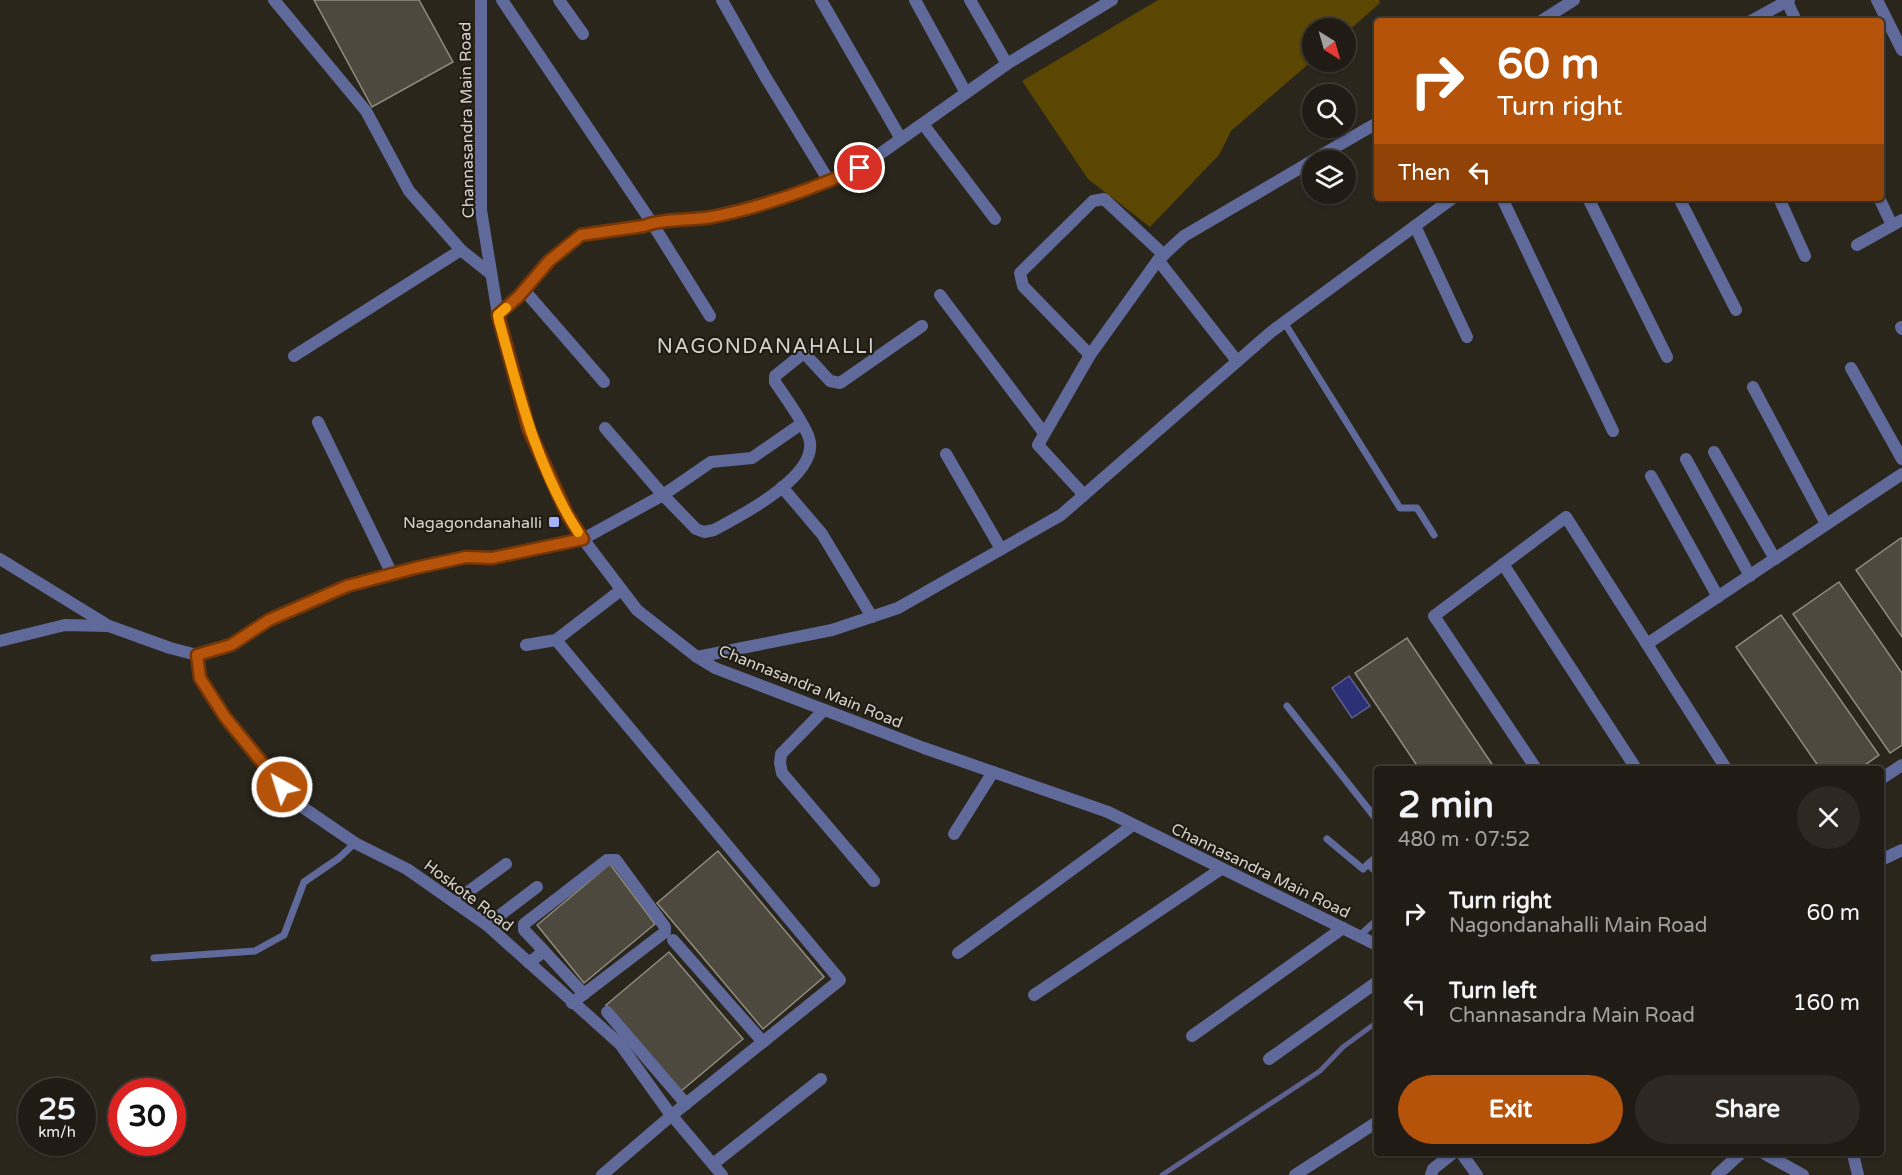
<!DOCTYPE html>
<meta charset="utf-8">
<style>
:root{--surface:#201c15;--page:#2d2922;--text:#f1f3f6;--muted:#a2a1a0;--line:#3d3a34;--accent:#b45309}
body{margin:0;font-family:"Varela Round",sans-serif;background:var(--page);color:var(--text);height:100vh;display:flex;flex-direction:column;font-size:22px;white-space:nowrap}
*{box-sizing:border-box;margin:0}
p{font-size:20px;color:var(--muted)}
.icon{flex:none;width:33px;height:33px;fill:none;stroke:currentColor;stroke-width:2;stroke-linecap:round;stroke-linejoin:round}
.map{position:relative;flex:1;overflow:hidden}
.panel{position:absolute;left:1374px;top:766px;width:510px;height:390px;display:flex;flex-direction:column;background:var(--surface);border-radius:6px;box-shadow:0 2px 4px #0004,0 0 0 2px var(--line)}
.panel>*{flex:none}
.guide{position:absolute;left:1374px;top:18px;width:510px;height:183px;border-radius:6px;box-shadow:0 2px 4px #0004,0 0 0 2px var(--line);background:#b45309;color:#fff;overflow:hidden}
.needle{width:39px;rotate:143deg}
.controls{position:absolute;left:1302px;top:18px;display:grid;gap:12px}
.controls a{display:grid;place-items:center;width:54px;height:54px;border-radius:50%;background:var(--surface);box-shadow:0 2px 4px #0004,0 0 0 2px var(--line);font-size:30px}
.speed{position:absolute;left:18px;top:1078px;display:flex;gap:12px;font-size:30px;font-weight:700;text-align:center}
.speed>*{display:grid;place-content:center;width:78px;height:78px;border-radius:50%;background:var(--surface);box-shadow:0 2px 4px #0004,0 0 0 2px var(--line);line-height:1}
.speed small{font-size:15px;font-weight:400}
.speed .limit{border:9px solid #d22;background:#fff;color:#111}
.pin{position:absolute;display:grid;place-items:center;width:51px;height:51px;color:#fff;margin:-26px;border:3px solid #fff;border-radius:50%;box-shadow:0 2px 6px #0007}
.me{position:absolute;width:66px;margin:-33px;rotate:321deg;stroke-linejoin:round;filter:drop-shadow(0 0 4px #0008)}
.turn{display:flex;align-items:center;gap:21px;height:126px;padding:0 24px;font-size:27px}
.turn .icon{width:78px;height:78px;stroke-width:2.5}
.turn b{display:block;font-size:42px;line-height:51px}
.then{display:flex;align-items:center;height:57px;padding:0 24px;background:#0003;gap:12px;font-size:22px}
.round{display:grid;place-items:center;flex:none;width:63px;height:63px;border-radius:32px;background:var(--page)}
.overview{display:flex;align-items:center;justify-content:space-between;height:102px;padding:0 24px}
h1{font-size:36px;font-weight:800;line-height:45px}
.primary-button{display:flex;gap:12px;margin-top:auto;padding:12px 24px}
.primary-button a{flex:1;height:69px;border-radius:36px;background:var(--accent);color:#fff;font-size:24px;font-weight:800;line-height:69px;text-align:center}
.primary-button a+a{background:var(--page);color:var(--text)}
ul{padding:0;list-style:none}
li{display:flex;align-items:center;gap:18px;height:90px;padding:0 24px}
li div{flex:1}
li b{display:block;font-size:22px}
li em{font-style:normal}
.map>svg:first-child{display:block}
.green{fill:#5b4602}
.water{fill:#2c3175;stroke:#5e618f;stroke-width:1.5}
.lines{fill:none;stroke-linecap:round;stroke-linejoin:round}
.stream{stroke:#5e618f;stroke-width:5}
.building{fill:#4d493e;stroke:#918c80;stroke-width:1.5}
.service{stroke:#5f699a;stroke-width:7}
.minor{stroke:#5f699a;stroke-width:12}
.tertiary{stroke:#5f699a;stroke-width:12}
.route-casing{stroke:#753606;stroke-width:15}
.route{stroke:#b45309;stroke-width:10}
.slow{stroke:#f59e0b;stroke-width:10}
.poi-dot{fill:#a4b2fc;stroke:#201c13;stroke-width:2}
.labels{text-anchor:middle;stroke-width:4.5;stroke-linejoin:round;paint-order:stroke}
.street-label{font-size:16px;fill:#d4d2cb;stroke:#201c13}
.poi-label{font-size:16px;fill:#d4d2cb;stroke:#201c13;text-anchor:end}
.quarter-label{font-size:20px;letter-spacing:1.5px;fill:#d4d2cb;stroke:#201c13}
</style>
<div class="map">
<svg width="1902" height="1175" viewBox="0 0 1902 1175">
<rect width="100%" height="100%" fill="#2a261c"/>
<polygon class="green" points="1158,0 1379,0 1380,3 1346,33 1346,28 1312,28 1312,61 1231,131 1219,155 1150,227 1088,179 1022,81"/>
<polygon class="water" points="1349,676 1370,706 1352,718 1332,688"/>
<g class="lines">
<polyline class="stream" points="1162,1175 1320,1071 1343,1047 1377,1022"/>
</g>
<g class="building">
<polygon points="314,0 419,0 453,62 372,107"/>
<polygon points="1901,538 1902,539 1902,637 1856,570"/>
<polygon points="1839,582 1902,673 1902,745 1890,753 1793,614"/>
<polygon points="1781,615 1879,755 1858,770 1821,770 1736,647"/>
<polygon points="1407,638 1496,770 1420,770 1355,673"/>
<polygon points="718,851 824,977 763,1029 657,903"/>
<polygon points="610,864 655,924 584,983 537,925"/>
<polygon points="669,952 743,1039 680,1092 606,1005"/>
</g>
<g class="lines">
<g class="service">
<polyline points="1284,322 1400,508 1417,508 1434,535"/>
<polyline points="1287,706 1377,820"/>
<polyline points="1327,839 1363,869 1368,864"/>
<polyline points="1377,856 1368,864 1377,873"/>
<polyline points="1359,936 1377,920"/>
<polyline points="154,958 255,951 284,935 304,882 339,858 355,843"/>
</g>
<g class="minor">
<polyline points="274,0 366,111 409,191 461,250 491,274"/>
<polyline points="502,0 652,223 710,316"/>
<polyline points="559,0 583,34"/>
<polyline points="722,0 766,78 829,181"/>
<polyline points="821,0 901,139"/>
<polyline points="915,0 966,93"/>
<polyline points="970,0 1007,64"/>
<polyline points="1877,0 1902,50"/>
<polyline points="1787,1 1796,21"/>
<polyline points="1541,21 1574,0"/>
<polyline points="1751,21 1789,0"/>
<polyline points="923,124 995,219"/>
<polyline points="1313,160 1377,123"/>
<polyline points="1502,198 1613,431"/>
<polyline points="1588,198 1667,357"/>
<polyline points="1679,198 1736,310"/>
<polyline points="1779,198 1805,256"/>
<polyline points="1879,198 1892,225"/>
<polyline points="1415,226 1467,337"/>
<polyline points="1857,245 1902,220"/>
<polyline points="1158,260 1237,361"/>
<polyline points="524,290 604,382"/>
<polyline points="940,295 1044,433"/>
<polyline points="1901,327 1902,329"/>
<polyline points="1090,355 1023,286 1020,273 1093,201 1104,199 1164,255"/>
<polyline points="294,356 461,250"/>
<polyline points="1851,368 1902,459"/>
<polyline points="1753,387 1826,524"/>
<polyline points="318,422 392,574"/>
<path d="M605 428 663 495 696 529 704 532 714 530C740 516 821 475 809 438 804 422 785 397 775 382V376L800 356 805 354 830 381 840 383 922 326"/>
<polyline points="1714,452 1775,559"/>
<polyline points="946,454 1001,549"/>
<polyline points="1686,459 1750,576"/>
<polyline points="1651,476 1718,597"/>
<polyline points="782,487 822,534 872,617"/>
<polyline points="1084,495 1038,445 1090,355 1158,260 1184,236 1312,161"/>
<polyline points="0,559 109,626 170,648 197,655 231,645 269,620 347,586 415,568 466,557 491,558 583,539 663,495 711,462 752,458 801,424"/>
<polyline points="1503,564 1637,770"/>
<polyline points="556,640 840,980 672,1115 602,1175"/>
<polyline points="0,641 65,625 108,626"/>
<polyline points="1647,644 1902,474"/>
<polyline points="526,645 556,640 621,590"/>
<polyline points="197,655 200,678 225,716 292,800 355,843 407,869 487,925 620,1044 668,1111 722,1175"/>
<polyline points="697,657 832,630 898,608 1061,515 1271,332 1453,198"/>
<polyline points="824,710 781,754 780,763 782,773 874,881"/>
<polyline points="1537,770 1434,616 1566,517 1727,770"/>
<polyline points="1881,779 1902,765"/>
<polyline points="954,834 993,772"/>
<polyline points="1881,860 1902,850"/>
<polyline points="454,902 506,864"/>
<polyline points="487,925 537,887"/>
<polyline points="673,940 763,1042"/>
<polyline points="544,951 584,994"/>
<polyline points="958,953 1133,825"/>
<polyline points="529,963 544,951 524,930 524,924 607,860 616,860 665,927 665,932 572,1003"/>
<polyline points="1034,995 1221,869"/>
<polyline points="607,1012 686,1104"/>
<polyline points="1192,1036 1343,928"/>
<polyline points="1269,1059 1377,982"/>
<polyline points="1462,1154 1477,1175"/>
<polyline points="1853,1154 1858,1175"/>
<polyline points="713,1164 821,1079"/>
<polyline points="1295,1175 1377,1122"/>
<polyline points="1431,1175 1433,1169 1452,1154"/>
<polyline points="1717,1175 1740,1154"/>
</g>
<g class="tertiary">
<polyline points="481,0 481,210 499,321 529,430 567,514 583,539 637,610 697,657 715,668 924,748 1108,812 1377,945"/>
<polyline points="498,315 519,296 549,261 581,235 643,226 652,223 711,217 798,194 860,168 1007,64 1112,0"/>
<polyline points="1765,1154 1803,1175"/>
</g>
</g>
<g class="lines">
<defs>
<path id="route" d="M282 787 225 717 200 678 197 655 231 645 269 620 347 586 415 568 466 557 492 558 583 539 567 514 529 430 498 315 519 296 549 261 581 235 644 226C665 218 689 221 712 217 763 207 812 189 860 168"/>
</defs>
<use href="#route" class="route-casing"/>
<use href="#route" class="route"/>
<path class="slow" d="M506 308 498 315 499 321C519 393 537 468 578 532"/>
</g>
<rect class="poi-dot" x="548" y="516" width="12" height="12" rx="3"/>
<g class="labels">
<g class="street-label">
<text transform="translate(466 120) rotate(-91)" y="6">Channasandra Main Road</text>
<text transform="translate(811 686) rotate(22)" y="6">Channasandra Main Road</text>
<text transform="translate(1261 870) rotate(26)" y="6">Channasandra Main Road</text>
<text transform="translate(469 895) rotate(37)" y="6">Hoskote Road</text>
</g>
<g class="poi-label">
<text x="542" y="528">Nagagondanahalli</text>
</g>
<g class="quarter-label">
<text x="766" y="353">NAGONDANAHALLI</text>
</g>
</g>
</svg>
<div class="controls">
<a><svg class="needle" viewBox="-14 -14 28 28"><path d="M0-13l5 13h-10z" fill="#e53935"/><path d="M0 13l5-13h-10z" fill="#a2a1a0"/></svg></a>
<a><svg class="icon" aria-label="search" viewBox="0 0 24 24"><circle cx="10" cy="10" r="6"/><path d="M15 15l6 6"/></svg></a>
<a><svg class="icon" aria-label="layers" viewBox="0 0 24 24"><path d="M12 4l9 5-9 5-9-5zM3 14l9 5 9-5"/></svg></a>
</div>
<div class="speed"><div>25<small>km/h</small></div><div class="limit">30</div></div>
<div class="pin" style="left:860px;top:168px;background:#d93025"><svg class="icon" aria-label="arrive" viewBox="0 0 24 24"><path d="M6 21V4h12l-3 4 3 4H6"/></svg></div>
<svg class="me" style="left:282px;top:787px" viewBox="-20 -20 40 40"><circle r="17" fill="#b45309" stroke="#fff" stroke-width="3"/><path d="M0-11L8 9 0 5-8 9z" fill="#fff"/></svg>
<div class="guide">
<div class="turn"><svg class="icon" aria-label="right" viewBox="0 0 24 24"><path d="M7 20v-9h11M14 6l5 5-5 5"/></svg><div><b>60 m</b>Turn right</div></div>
<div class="then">Then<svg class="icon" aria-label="left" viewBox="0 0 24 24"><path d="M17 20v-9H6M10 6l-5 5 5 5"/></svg></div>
</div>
<section class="panel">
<div class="overview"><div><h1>2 min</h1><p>480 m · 07:52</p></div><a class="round"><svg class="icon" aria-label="close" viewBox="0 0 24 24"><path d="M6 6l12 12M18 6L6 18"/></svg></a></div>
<ul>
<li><svg class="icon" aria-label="right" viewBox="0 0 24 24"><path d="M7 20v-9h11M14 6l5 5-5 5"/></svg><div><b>Turn right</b><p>Nagondanahalli Main Road</p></div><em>60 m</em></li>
<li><svg class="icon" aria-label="left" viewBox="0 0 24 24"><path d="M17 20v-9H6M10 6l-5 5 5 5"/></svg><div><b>Turn left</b><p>Channasandra Main Road</p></div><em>160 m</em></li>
</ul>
<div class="primary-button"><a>Exit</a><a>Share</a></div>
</section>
</div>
